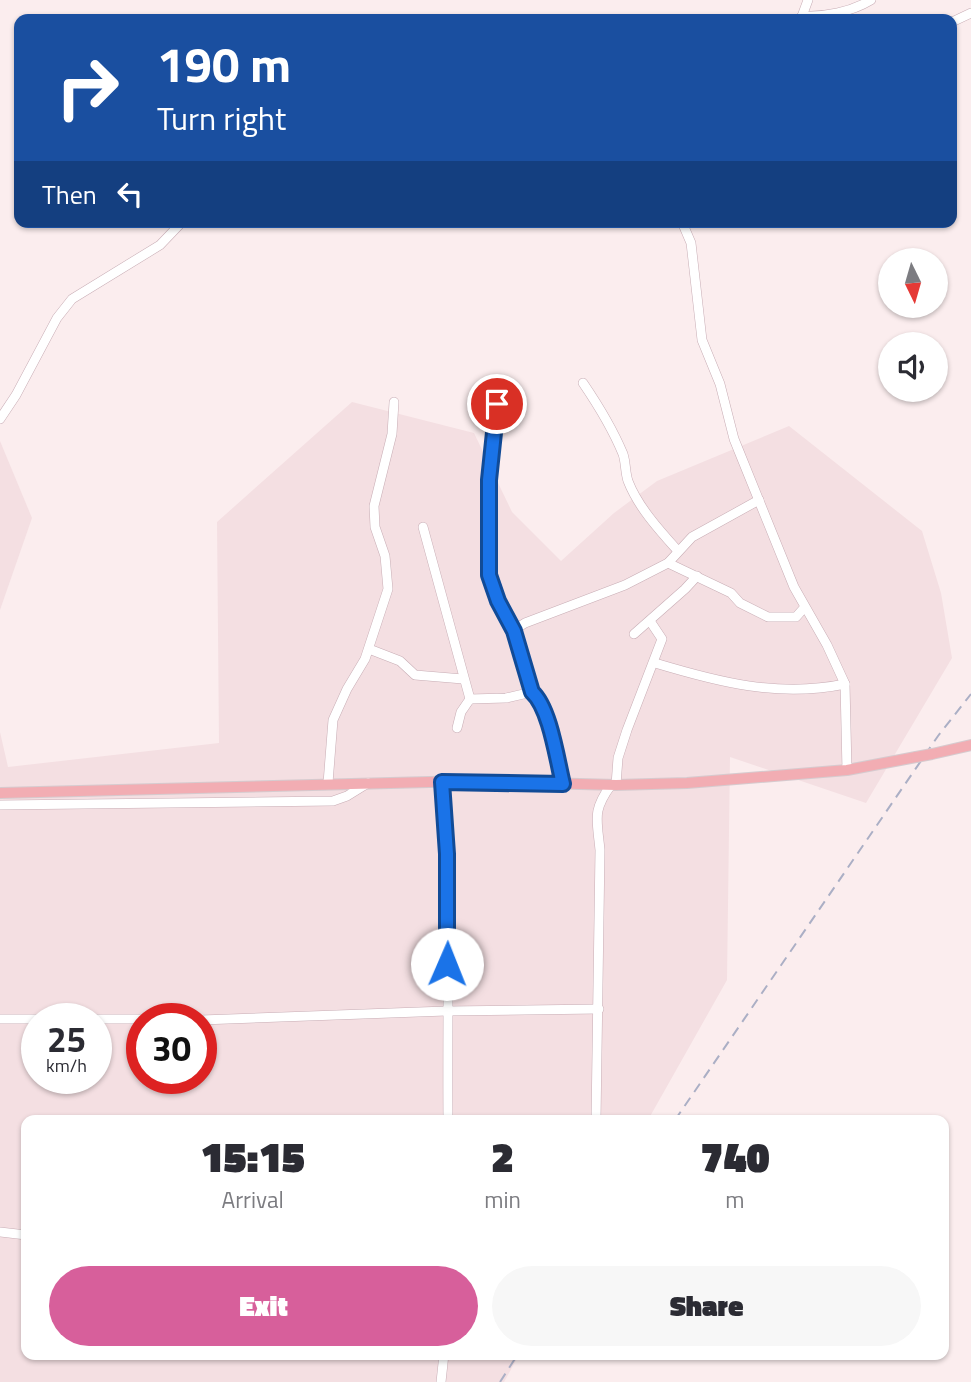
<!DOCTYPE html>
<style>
:root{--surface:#fff;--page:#f7f7f7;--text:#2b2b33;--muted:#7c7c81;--accent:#d75f9b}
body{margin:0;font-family:"Titillium Web",sans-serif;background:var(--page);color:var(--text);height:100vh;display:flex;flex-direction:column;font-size:26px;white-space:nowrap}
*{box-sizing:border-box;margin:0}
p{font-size:23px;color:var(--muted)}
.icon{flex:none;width:38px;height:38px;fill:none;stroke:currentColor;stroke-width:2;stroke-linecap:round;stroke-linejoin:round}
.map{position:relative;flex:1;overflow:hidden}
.side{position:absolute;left:21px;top:1115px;width:928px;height:245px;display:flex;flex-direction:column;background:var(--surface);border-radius:14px;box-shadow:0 2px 5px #0004}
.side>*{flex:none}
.guide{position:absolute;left:14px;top:14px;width:943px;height:214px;border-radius:14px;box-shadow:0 2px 5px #0004;background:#1a4fa0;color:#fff;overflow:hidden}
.needle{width:46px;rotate:175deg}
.tools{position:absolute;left:878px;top:248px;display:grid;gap:14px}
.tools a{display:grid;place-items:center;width:70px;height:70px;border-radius:50%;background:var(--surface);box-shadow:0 2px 5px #0004;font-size:35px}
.speed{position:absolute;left:21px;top:1003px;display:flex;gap:14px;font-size:35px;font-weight:700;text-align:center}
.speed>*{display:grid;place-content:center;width:91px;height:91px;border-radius:50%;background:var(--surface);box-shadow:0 2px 5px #0004;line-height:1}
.speed small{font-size:18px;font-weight:400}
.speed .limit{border:10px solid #d22;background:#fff;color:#111}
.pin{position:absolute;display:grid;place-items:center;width:60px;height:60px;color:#fff;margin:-30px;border:4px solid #fff;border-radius:50%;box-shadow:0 2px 7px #0007}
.me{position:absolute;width:77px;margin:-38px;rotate:1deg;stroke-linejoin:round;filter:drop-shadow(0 0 5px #0008)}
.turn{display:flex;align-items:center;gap:24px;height:147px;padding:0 28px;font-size:32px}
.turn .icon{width:91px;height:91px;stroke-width:2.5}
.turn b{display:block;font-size:49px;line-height:60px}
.then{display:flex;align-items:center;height:66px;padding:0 28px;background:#0003;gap:14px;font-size:26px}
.eta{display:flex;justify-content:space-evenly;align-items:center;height:119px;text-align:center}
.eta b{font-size:42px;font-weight:800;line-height:49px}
.primary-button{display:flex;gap:14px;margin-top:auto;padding:14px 28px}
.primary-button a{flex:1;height:80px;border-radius:42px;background:var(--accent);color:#fff;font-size:28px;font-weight:800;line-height:80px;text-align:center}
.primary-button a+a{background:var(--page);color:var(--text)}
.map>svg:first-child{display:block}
.residential{fill:#f4dfe2;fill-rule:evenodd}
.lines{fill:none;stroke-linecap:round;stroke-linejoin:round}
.minor-casing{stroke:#c8adb5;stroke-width:10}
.major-casing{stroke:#d6cbcf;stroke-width:12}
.minor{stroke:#fff;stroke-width:9}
.major{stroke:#f2adb3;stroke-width:10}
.rail{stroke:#abafc5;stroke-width:2;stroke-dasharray:10 7;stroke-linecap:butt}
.major-bridge-casing{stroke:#d6cbcf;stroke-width:12;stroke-linecap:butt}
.major-bridge{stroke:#f2adb3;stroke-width:10}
.route-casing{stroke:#114b97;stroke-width:18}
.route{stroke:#1a73e8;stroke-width:12}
</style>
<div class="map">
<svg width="971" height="1382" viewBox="0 0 971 1382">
<rect width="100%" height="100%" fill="#fbedee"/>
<g class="residential">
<path d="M352 402 474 433 512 512 561 561 614 513 657 481 789 426 922 531 941 593 952 658 866 803 730 757 727 980 648 1120H26V1354L519 1355 504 1382H0V732L8 767 219 743 217 522ZM37 1018H96V1078H37ZM142 1018H201V1078H142Z"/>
<polygon points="0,441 32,518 0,610"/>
</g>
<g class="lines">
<defs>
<g id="minor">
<path d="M802 16C825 17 851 12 871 0"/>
<polyline points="801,19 808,0"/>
<polyline points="952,22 971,13"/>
<polyline points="682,222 691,243 702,340 720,384 734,439 794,587 827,645 845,684 847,770"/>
<path d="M583 383C598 405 613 430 623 454 626 463 625 472 628 481 638 507 660 531 678 551"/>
<path d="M498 392 489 480V574L498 601 514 630 532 692C550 708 557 760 563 784"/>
<polyline points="0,419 16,395 57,318 72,299 160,245 182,222"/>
<polyline points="423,527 470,699 461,712 457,728"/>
<polyline points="668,563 731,593 740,603 768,617 796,617 804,608"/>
<polyline points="514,630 525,623 625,585 668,563 692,537 759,500"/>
<polyline points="634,634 685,589 697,576"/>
<polyline points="369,649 400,661 415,675 463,679"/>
<path d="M655 663C718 682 779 698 845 684"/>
<polyline points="470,699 506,698 532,692"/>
<path d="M442 782C451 894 447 1007 448 1120"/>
<polyline points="328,783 333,720 347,689 365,659 388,589 385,556 375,527 374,506 392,434 394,402"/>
<polyline points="616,785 618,758 627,730 662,639 650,621"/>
<polyline points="0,805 333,801 347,796 368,783"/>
<polyline points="0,1019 142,1019"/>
<polyline points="201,1020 446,1011 599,1009"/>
<path d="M596 1120 600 850C597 819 592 811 611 785"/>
<polyline points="0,1232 26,1235"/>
<polyline points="441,1382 444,1354"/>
</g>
<g id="major">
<polyline points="932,754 971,745"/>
<polyline points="0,793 468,781 616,785 687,783 847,770 916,757"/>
</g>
</defs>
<use href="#minor" class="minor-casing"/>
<use href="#major" class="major-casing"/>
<use href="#minor" class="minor"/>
<use href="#major" class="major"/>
<g class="rail">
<polyline points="675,1120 938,736 971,694"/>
<polyline points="500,1382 518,1354"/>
</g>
<defs>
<polyline id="major-bridge" points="916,757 932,754"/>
</defs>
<use href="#major-bridge" class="major-bridge-casing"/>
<use href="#major-bridge" class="major-bridge"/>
</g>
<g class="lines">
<defs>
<path id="route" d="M447 964V854L442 782 563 784C557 760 550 708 532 692L514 631 498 601 489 575V480L497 404"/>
</defs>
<use href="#route" class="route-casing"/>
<use href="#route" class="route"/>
</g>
</svg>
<div class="tools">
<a><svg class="needle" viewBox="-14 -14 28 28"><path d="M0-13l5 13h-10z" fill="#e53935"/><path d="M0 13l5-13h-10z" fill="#7c7c81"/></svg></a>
<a><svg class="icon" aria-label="sound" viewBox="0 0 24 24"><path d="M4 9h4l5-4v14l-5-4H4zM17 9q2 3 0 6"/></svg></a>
</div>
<div class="speed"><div>25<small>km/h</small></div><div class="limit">30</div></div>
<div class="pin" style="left:497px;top:404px;background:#d93025"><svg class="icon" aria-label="arrive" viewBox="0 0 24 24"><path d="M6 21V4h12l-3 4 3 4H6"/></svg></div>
<svg class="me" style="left:447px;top:964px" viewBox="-20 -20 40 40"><circle r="19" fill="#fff"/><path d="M0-13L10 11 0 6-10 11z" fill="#1a73e8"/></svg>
<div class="guide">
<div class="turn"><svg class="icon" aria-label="right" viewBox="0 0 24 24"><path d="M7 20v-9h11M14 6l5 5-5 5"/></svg><div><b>190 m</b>Turn right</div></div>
<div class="then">Then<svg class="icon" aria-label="left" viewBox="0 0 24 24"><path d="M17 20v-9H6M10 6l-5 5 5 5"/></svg></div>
</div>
<section class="side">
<div class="eta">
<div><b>15:15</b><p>Arrival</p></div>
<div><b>2</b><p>min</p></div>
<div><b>740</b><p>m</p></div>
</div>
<div class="primary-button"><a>Exit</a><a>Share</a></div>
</section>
</div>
